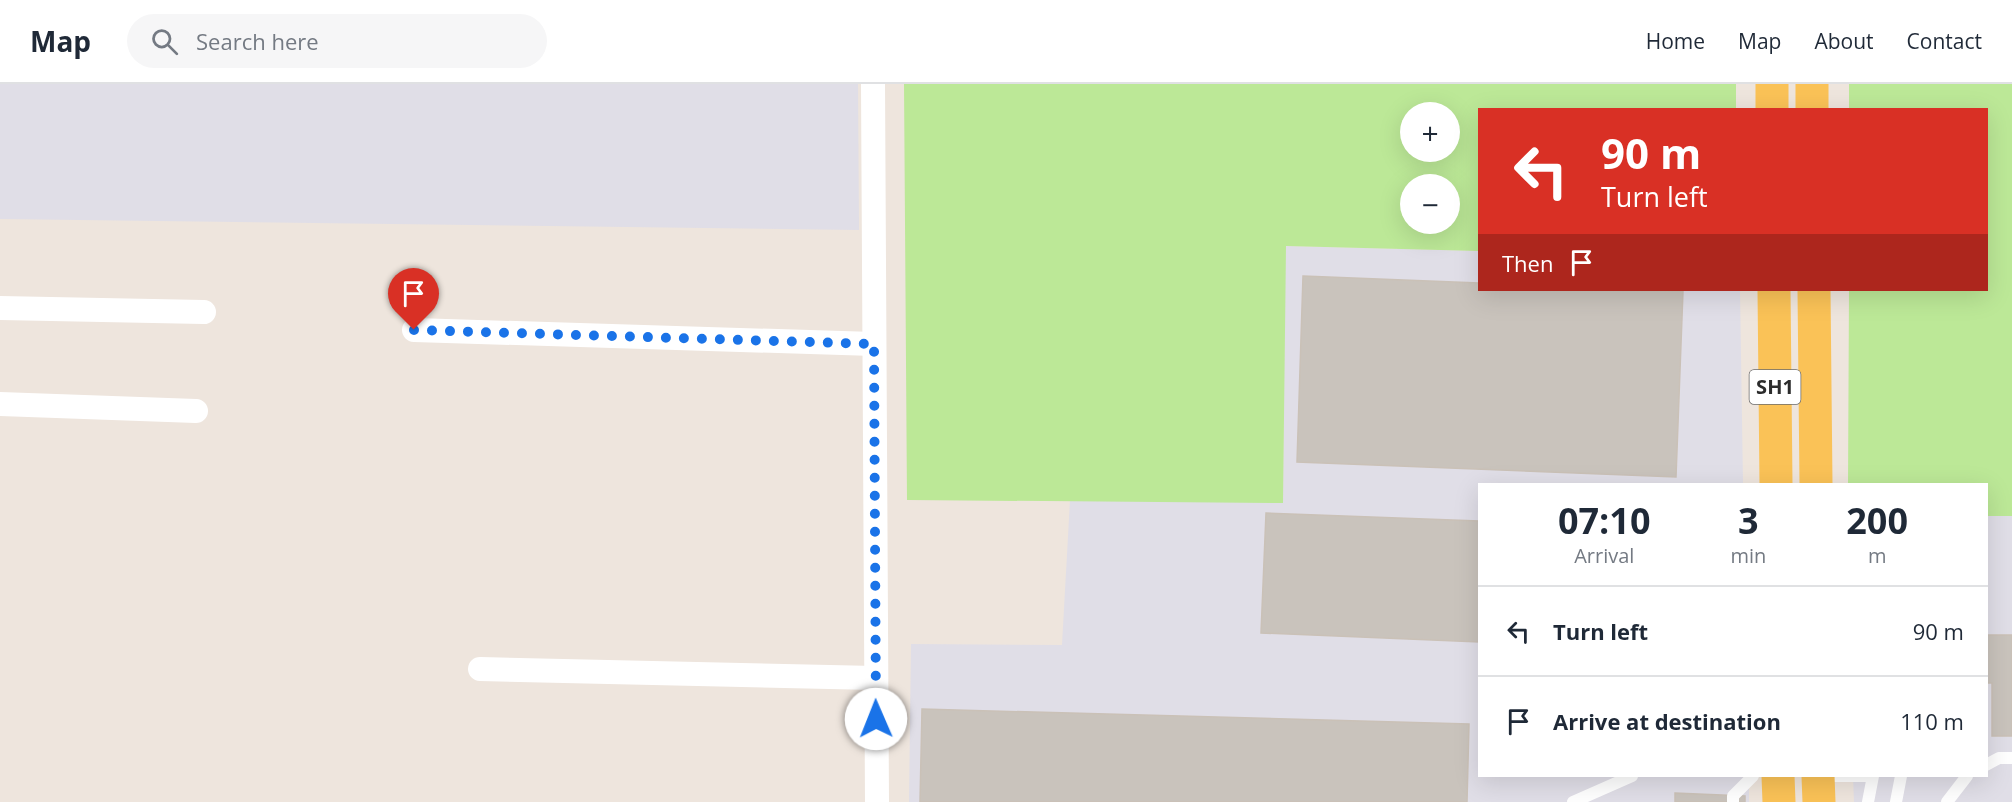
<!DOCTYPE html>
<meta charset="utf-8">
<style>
:root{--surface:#fff;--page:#f6f6f7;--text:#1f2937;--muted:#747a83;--line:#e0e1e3}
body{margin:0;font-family:"Open Sans",sans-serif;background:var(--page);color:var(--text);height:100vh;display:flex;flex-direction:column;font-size:22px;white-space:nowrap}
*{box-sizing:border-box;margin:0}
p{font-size:20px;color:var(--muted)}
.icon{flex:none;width:33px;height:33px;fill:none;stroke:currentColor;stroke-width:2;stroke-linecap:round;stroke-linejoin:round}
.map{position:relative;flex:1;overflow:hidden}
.details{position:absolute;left:1478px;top:399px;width:510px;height:294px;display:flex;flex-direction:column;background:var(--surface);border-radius:0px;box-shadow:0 6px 24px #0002}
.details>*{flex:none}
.guide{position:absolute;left:1478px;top:24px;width:510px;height:183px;border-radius:0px;box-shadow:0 6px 24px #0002;background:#d93025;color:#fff;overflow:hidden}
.controls{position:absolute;left:1400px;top:18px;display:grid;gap:12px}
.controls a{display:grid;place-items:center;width:60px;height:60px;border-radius:50%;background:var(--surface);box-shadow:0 6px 24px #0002;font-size:30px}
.pin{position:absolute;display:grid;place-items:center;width:51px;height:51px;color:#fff;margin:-62px -26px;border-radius:50% 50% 50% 0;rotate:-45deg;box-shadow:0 0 6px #0007}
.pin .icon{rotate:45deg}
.me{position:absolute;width:66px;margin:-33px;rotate:359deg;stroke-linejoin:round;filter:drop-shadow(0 0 4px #0008)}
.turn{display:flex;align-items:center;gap:21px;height:126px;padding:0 24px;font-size:27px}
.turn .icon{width:78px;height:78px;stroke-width:2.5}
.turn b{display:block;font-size:42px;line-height:51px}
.then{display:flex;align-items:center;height:57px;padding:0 24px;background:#0003;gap:12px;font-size:22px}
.eta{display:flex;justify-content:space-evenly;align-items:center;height:102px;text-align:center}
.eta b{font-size:36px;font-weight:700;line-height:42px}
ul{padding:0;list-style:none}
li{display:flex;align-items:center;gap:18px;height:90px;padding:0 24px;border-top:2px solid var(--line)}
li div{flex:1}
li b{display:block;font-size:22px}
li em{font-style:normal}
header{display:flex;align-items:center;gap:36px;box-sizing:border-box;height:84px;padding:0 30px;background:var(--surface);border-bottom:2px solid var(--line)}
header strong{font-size:28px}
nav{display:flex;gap:33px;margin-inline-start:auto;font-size:21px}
.search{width:420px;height:54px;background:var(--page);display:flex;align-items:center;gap:15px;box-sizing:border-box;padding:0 21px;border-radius:33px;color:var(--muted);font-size:22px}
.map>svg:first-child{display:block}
.industrial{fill:#e0dee7}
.green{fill:#bce897;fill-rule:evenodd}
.building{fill:#c9c3bc;stroke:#cac1b7;stroke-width:1.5}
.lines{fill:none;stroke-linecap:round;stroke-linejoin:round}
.service{stroke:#fff;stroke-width:12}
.minor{stroke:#fff;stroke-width:24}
.primary{stroke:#fac257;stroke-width:33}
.route{stroke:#1a73e8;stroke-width:10;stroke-dasharray:0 18}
.labels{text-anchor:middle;stroke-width:6;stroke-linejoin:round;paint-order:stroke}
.shield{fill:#fff;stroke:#6b6b6b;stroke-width:1.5}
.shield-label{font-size:20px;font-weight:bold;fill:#2c2c2c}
</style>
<header>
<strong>Map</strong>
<div class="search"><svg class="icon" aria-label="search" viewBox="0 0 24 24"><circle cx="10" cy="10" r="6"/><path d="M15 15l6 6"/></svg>Search here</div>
<nav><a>Home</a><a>Map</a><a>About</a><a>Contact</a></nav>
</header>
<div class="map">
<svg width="2012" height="718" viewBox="0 0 2012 718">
<rect width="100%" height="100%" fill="#eee5dd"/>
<g class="industrial">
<polygon points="0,0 858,0 859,146 0,135"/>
<polygon points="1285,162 1479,167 1479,206 1740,206 1743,400 1479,400 1479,692 1749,692 1749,718 909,718 911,560 1062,561 1070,416 1283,418"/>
<polygon points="1986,432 2012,432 2012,718 1854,718 1853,692 1986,692"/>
</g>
<g class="green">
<path d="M904 0H1736V25L1479 26V167L1286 162 1283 419 907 416ZM1410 28H1449V68H1410ZM1410 100H1449V140H1410Z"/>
<polygon points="1849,0 2012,0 2012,432 1986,432 1986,400 1848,400 1849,206 1986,206 1986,26 1849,25"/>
</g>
<g class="building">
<polygon points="1303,192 1479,199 1479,206 1683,207 1676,393 1297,378"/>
<polygon points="1266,429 1479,437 1479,558 1261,549"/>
<polygon points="1986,551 2012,551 2012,652 1992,652 1992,599 1986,599"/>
<polygon points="922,625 1469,640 1467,718 920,718"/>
<polygon points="1675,709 1745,712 1745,718 1675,718"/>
</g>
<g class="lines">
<g class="service">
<polyline points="1986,681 1999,674 2012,674"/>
<polyline points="1820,692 1868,692"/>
<polyline points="1573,718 1632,692"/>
<polyline points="1733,718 1733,712 1753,692"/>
<polyline points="1868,718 1873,692"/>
<polyline points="1896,718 1901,692"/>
<polyline points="1947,718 1967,692"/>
</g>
<g class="minor">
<polyline points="873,0 877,718"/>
<polyline points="0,224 204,228"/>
<polyline points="414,246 874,260"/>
<polyline points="0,320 196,327"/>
<polyline points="480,585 875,594"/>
</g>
<g class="primary">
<polyline points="1772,0 1772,26"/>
<polyline points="1812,0 1812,26"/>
<polyline points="1774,206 1776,400"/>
<polyline points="1814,206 1816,400"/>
<polyline points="1778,692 1779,718"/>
<polyline points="1818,692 1819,718"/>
</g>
</g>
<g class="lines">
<polyline class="route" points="414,246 874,260 876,635"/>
</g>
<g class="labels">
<rect class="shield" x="1749.5" y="286" width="51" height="34" rx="4.5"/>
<g class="shield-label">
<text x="1775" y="310">SH1</text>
</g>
</g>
</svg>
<div class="controls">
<a>+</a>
<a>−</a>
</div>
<div class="pin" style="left:414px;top:246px;background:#d93025"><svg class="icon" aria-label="arrive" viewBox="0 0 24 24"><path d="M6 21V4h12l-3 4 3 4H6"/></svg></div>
<svg class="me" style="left:876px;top:635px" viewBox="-20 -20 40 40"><circle r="19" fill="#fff"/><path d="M0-13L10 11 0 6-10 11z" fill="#1a73e8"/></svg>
<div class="guide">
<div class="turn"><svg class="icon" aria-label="left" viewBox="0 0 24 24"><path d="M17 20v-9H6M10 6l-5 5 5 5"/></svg><div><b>90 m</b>Turn left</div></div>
<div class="then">Then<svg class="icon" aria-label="arrive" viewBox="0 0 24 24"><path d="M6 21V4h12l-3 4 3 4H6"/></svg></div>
</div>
<section class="details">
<div class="eta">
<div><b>07:10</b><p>Arrival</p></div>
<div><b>3</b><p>min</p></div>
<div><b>200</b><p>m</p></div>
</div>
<ul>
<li><svg class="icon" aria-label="left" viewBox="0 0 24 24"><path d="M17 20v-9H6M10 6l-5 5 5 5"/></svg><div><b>Turn left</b></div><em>90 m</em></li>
<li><svg class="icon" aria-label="arrive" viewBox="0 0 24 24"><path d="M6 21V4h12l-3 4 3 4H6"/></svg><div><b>Arrive at destination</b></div><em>110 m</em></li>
</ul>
</section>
</div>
